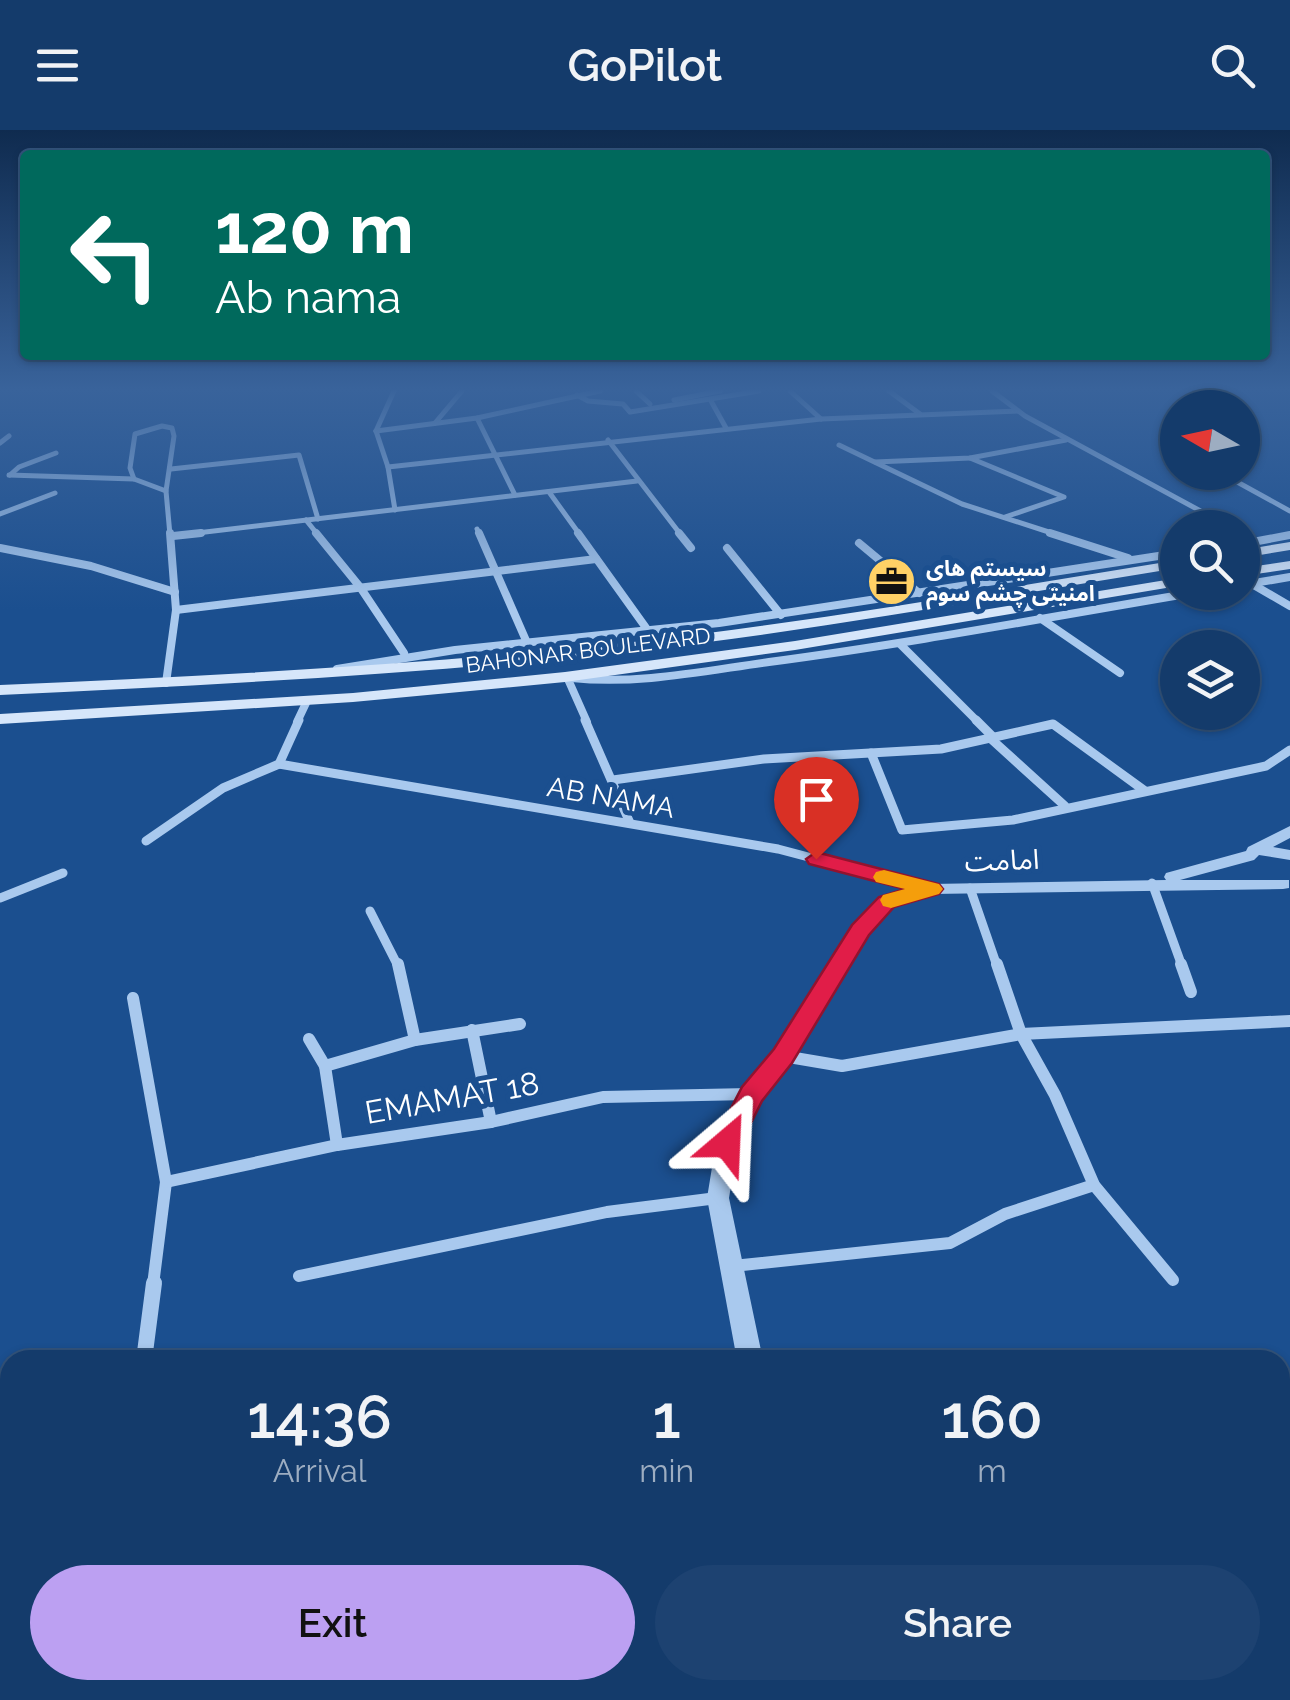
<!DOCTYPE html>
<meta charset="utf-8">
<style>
:root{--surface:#143b6b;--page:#1d4271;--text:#f1f3f6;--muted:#9dadc1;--line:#33557e;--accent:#bca0f2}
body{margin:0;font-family:Raleway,"Noto Sans Arabic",sans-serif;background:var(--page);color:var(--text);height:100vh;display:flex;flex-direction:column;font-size:38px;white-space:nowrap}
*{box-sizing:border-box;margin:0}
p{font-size:32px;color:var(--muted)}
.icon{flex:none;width:55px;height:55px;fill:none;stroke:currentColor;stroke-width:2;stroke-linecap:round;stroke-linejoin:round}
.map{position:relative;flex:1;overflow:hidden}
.panel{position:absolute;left:0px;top:1220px;width:1290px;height:350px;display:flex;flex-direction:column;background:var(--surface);border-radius:30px 30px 0 0;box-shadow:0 2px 8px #0004,0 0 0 2px var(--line)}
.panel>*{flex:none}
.guide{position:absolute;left:20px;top:20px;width:1250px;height:210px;border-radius:10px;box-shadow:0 2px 8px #0004,0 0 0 2px var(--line);background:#00695c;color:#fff;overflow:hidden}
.needle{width:65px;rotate:279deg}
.controls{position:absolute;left:1160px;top:260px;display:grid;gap:20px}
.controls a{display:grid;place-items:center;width:100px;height:100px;border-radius:50%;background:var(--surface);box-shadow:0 2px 8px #0004,0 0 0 2px var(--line);font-size:50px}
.pin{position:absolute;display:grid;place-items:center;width:85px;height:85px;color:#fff;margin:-102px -42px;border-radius:50% 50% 50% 0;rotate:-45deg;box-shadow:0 0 10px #0007}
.pin .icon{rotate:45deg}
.me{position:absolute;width:110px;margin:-55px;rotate:26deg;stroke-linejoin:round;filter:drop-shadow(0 0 8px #0008)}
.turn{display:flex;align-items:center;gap:35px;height:210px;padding:0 30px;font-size:45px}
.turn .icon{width:130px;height:130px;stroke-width:2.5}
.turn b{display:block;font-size:70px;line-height:85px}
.eta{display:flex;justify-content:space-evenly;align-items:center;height:170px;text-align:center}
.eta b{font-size:60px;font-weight:600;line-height:70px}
.cta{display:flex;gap:20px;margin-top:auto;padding:20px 30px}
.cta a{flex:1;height:115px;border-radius:60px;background:var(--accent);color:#111;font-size:40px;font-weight:600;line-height:115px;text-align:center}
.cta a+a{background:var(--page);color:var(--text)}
header{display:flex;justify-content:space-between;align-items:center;height:130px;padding:0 30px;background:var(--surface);font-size:45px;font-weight:600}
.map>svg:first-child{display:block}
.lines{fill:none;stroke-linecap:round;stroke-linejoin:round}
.minor-far4{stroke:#a9c9ee;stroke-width:5}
.minor-far3{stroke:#a9c9ee;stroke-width:8}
.minor-far2{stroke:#a9c9ee;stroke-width:9}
.minor-far1{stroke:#a9c9ee;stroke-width:12}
.minor{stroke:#a9c9ee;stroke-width:16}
.tertiary{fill:#a9c9ee;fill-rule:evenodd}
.secondary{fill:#d6e6fa;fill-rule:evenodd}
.route{fill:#e11d48;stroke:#92132f;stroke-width:2.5}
.slow{fill:#f59e0b}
.labels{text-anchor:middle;stroke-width:10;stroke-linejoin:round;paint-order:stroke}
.far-poi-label{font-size:22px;font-weight:bold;fill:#fff;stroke:#1b4f8f;text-anchor:start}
.far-street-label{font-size:22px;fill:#fff;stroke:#1b4f8f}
.street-label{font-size:28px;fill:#fff;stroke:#1b4f8f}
.near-street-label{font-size:32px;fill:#fff;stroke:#1b4f8f}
</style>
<header><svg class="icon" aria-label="menu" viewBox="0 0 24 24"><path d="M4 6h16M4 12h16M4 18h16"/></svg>GoPilot<svg class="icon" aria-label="search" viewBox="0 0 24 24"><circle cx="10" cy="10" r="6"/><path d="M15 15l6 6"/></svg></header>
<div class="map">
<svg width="1290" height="1570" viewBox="0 0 1290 1570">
<rect width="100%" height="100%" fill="#1b4f8f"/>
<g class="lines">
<g class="minor-far4">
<polyline points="636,261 650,274"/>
<polyline points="790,261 821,289"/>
<polyline points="889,261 920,284"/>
<polyline points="992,261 1025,286 1232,398"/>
<polyline points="577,265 588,271 623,274 630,282 759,261"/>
<polyline points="674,270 720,261"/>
<polyline points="711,271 726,298"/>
<polyline points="477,288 515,365"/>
<polyline points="435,293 462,261"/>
<polygon points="162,296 172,298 174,306 166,361 134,349 130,338 135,304"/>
<polyline points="376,301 477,288 600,261"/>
<polyline points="376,301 388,337 395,380"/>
<polyline points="376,301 394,261"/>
<polyline points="608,310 681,405"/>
<polyline points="0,313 9,306"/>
<polyline points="839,315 962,374 1058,405"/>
<polyline points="1169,316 1178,321"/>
<polyline points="970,328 1064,367 1005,387"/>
<polyline points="875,332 970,328 1066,310"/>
<polyline points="388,337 821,289 1018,281"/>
<polyline points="171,339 299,325 318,389"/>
<polyline points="1219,342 1290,381"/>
<polyline points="9,345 134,349"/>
<polyline points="10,345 19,337 56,323"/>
<polyline points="166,361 170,405"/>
<polyline points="549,362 580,405"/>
<polyline points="0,384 55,363"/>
<polyline points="306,390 318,405"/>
<polyline points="477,399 480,405"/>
<polyline points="180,405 637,351"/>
</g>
<g class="minor-far3">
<polyline points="316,403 360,457 404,523"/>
<polyline points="479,403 528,515"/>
<polyline points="578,403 649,502"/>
<polyline points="679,403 691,418"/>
<polyline points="1050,403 1128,428"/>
<polyline points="173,406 201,403"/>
<polyline points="859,413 919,463"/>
<polyline points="1242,414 1290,405"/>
<polyline points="0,418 91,436 175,462"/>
<polyline points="727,418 781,485"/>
<polyline points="1252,454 1290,476"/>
<polyline points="1242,455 1290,447"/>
<polyline points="176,480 596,429"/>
<polyline points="1040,488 1120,543"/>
<polyline points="900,514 978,592"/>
<polyline points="337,539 455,520 719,493 1178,423"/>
<polyline points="567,547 587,592"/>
<path d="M572 548C638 555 703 541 769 532 913 513 1055 486 1198 462"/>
<polyline points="166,553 176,480 170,403"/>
<polyline points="297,592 306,573"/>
</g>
<g class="minor-far2">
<polyline points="585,590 630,693"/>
<polyline points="976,590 994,608"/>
<polyline points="990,608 1065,676"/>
<polyline points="871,623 902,700 1013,690 1266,636 1290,620"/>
<polyline points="279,634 778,719 930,759"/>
<polyline points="613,650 764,629 941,619 1053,594 1145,661"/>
<polyline points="146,711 223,658 279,634 299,590"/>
<polyline points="1152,753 1182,836"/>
<polyline points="970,758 997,836"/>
<polyline points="0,768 63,743"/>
<polyline points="370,781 398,836"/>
</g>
<g class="minor-far1">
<polyline points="398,834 415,910"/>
<polyline points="997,834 1021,904 1055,965 1094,1055 1173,1150"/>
<polyline points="1181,834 1191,862"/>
<polyline points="133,868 166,1052 153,1155"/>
<polyline points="472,900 491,992"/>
<polyline points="309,909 325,936 337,1015"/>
<polyline points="783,926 842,936 1021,904 1290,891"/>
<polyline points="325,936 415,910 520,894"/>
<polyline points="166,1052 337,1015 491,992 603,967 750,964"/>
<polyline points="733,1136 950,1113 1005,1084 1094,1055"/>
<polyline points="299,1146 607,1082 717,1068"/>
</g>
<g class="minor">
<polyline points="144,1230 154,1153"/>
<polyline points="1280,1291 1290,1312"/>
<polyline points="112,1560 112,1570"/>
<polyline points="731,1560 732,1570"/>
<polyline points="700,1570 715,1560"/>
</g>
<polygon class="tertiary" points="1290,696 1290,708 1273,717 1290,720 1290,730 1259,725 1254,730 1180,750 1289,750 1289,758 1283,759 932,764 892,776 867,804 790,931 759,969 738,1013 729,1068 763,1230 737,1230 707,1068 716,1013 744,958 776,921 854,796 880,768 931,754 1166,750 1164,747 1166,743 1246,721 1248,717"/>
<g class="secondary">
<polygon points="1290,412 1290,420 1242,428 1242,420"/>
<path d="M1178 430V438C996 467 815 501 633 521 422 544 211 555 0 565V555C211 546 422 535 633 512 815 492 996 459 1178 430Z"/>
<polygon points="1290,431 1290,439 1242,446 1242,438"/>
<polygon points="1178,448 1178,456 795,520 565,552 353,572 0,594 0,584 353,563 565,542 795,511"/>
</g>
</g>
<linearGradient id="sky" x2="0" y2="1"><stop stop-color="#0f2b4f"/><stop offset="0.54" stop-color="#39639b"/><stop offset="1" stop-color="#39639b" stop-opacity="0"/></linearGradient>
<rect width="1290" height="480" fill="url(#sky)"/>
<polygon class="route" points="816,722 939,754 943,759 939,764 894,777 869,805 792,933 762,971 737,1021 727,1024 717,1021 713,1013 742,957 774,919 852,795 879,767 905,759 809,734 806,729"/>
<polygon class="slow" points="884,740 939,754 943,759 939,764 891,778 883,776 880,770 883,765 905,759 876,752 873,747 876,742"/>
<defs>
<symbol id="office-disc" viewBox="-11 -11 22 22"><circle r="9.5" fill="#ffd166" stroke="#1b4f8f"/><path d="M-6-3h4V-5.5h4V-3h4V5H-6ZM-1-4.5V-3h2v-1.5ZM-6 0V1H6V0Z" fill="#111"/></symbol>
</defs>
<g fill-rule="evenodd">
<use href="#office-disc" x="864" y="424" width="55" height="55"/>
</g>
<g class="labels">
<g class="far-poi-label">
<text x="926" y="446">سیستم های<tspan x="926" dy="25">امنیتی چشم سوم</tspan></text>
</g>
<g class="far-street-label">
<text transform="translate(588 520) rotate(-7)" y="8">BAHONAR BOULEVARD</text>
</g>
<g class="street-label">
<text transform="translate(611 667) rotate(10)" y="10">AB NAMA</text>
<text transform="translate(1002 730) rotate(-2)" y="10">امامت</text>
</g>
<g class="near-street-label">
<text transform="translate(452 968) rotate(-10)" y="11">EMAMAT 18</text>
</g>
</g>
</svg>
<div class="controls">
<a><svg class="needle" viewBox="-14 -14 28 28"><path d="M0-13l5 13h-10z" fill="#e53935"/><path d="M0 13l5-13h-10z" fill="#9dadc1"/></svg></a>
<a><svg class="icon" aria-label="search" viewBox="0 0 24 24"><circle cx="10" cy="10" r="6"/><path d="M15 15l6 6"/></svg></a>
<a><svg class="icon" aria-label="layers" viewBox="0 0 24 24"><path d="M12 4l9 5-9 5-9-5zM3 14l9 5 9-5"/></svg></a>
</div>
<div class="pin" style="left:816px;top:729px;background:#d93025"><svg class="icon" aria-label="arrive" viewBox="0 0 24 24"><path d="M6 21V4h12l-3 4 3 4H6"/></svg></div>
<svg class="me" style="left:727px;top:1013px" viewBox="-20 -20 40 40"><path d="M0-17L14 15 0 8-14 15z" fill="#e11d48" stroke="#fff" stroke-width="4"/></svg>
<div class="guide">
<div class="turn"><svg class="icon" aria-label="left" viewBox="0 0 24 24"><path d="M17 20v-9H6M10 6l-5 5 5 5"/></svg><div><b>120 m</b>Ab nama</div></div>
</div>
<section class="panel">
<div class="eta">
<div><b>14:36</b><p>Arrival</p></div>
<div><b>1</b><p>min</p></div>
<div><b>160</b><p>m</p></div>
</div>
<div class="cta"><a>Exit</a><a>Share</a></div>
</section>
</div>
